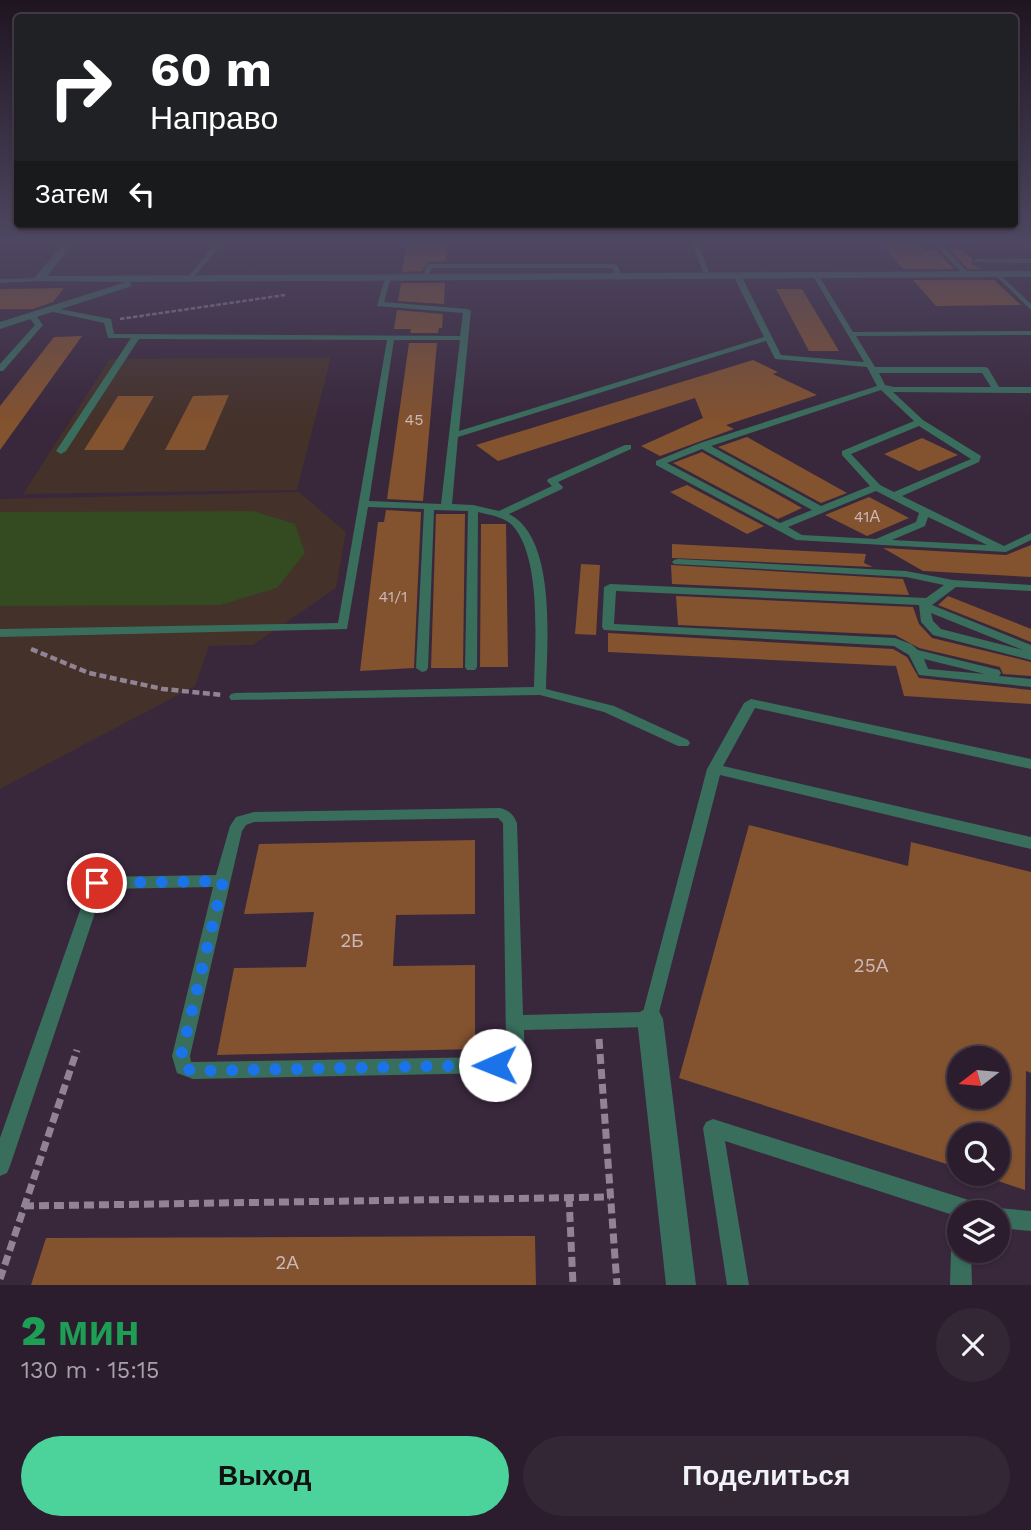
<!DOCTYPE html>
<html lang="ru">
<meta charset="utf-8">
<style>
:root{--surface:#2b1d2d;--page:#332635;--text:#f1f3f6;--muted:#a6a2aa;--line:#473b49;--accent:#4cd39b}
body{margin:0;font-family:"Work Sans",sans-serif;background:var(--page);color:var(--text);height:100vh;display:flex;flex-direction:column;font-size:26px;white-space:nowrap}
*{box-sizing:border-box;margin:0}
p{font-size:23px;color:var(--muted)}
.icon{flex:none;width:38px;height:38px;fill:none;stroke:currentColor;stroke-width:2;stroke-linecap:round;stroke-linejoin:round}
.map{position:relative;height:1285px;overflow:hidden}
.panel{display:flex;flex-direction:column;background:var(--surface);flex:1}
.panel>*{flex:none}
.guide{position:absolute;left:14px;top:14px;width:1004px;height:214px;border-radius:7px;box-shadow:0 2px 5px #0004,0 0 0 2px var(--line);background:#202124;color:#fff;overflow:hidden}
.needle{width:46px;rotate:254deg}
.buttons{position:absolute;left:947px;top:1046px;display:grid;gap:14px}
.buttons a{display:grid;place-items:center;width:63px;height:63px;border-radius:50%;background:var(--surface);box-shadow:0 2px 5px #0004,0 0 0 2px var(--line);font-size:35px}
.pin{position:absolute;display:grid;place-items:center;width:60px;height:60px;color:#fff;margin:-30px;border:4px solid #fff;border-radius:50%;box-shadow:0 2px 7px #0007}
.me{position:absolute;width:77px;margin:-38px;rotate:269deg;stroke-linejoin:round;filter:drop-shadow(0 0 5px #0008)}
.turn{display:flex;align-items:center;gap:24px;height:147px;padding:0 21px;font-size:32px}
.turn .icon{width:91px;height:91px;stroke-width:2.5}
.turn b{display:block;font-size:49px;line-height:60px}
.then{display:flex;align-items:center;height:66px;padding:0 21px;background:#0003;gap:14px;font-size:26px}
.round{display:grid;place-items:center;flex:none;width:74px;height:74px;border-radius:37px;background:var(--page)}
.headline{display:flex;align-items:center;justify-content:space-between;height:119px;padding:0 21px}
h1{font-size:42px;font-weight:800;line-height:52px;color:#1e9e55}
.primary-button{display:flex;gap:14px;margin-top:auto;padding:14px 21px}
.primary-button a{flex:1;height:80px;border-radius:42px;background:var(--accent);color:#111;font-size:28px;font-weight:800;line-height:80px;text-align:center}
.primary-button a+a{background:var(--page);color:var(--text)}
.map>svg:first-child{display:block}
.education{fill:#44312a}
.green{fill:#344a20}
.building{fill:#83522e;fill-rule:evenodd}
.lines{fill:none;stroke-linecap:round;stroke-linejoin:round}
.path-far2{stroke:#918394;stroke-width:2.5;stroke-dasharray:4.5 2;stroke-linecap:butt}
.path-far1{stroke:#918394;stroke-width:4.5;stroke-dasharray:7 3.5;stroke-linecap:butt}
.path{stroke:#918394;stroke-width:7;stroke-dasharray:10 5;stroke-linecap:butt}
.service{fill:#396e5d;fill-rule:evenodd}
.minor{fill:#396e5d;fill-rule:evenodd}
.route{stroke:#1a73e8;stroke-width:12;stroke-dasharray:0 21.6}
.labels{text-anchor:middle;stroke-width:7;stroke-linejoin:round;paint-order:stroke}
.number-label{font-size:16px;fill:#ccb7b8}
.near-number-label{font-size:19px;fill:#ccb7b8}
</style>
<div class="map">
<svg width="1031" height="1285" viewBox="0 0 1031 1285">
<rect width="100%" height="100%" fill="#39273c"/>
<g class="education">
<polygon points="331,357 297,490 23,494 110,359"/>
<polygon points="299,492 346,532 336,588 253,645 209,646 195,686 0,789 0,499"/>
</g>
<polygon class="green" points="253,511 295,524 305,553 277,588 220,605 0,606 0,512"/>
<g class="building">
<polygon points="447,243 446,261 428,262 422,271 402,272 406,247"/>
<polygon points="880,243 917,243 925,251 936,250 954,269 903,269"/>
<polygon points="962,249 972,259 972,264 982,269 968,269 950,250"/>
<polygon points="913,280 994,280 1021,305 936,306"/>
<polygon points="401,283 445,283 444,304 398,301"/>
<polygon points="64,288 53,302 33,309 0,309 0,289"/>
<polygon points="776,289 802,289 839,351 809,351"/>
<polygon points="397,310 443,314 442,328 439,328 438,333 410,333 411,329 394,329"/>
<polygon points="82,336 0,450 0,406 54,337"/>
<polygon points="409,343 437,343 423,501 387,499"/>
<polygon points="753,360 778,372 773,374 817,395 726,425 734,429 660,456 641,446 703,418 695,398 498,461 476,445"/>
<polygon points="229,395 205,450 165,450 193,396"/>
<polygon points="118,396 154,396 123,450 84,450"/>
<polygon points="747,437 847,493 821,503 718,447"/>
<polygon points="922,438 958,455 919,471 884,454"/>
<polygon points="702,452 802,508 778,519 673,463"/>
<polygon points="687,485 764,526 747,534 670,492"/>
<polygon points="869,497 909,518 867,536 825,515"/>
<polygon points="386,510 421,512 414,668 360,671 378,522 384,522"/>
<polygon points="436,514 465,514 463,668 431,668"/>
<polygon points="481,524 506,524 508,667 480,667"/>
<polygon points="672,544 866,554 864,563 873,567 672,558"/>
<polygon points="1031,545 1031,577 923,571 883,548 1006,555"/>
<polygon points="581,564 600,565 596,635 575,634"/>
<polygon points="671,565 903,579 909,595 672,584"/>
<polygon points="676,596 913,607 919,624 932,638 1031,662 1031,676 1003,674 1000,667 919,648 895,635 678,625"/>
<polygon points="948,596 1031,629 1031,642 938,605"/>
<polygon points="608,633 893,649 907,657 919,678 1031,690 1031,704 904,696 896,666 608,652"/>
<path d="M749 825 908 866 911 842 1031 872V1073L1026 1071 1025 1190 998 1181V1136H959V1168L679 1078ZM959 1059H998V1097H959Z"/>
<polygon points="475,840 475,914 396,915 393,966 475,965 475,1049 217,1055 234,968 306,967 314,912 244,914 259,844"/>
<polygon points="535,1236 536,1285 31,1285 46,1238"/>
</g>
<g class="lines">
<polyline class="path-far2" points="120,319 285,295"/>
<polyline class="path-far1" points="31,649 89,673 163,689 222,695"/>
<g class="path">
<polyline points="599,1039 617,1285"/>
<polyline points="569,1197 573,1285"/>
<polyline points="24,1206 610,1197"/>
<polyline points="0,1279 77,1050"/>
</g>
<g class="service">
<polygon points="216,243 266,243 263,245 221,245 191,280 187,280 187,278"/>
<polygon points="692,243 698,243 711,278 705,277"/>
<polygon points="933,243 940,243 969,274 969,276 965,276"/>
<polygon points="976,259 1031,259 1031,263 974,262 974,260"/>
<polygon points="429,264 615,264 618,266 622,277 616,278 612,268 432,268 427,279 423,279 426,266"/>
<polygon points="997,272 1031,304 1031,310 995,275 995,273"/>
<path d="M816 274 819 276 853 332 1031 331V335L856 336 875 367H985L988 368 999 387H1031V393L893 392 923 420 981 456 979 462 902 496 1004 546 1031 533V540L1006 552 796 540 656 465V461L700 443 877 386 867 367 775 359 766 341 458 437 452 504 473 505 499 511 552 486 547 481 548 479 625 445H631V449L558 482 563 487 562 489 509 514C557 538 547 644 546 689L614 706 688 740 690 743 688 746H678L604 712 540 695 231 700 229 697 231 694 236 693 534 687C535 645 542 559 513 526 505 517 490 515 478 512L477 667 475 670H467L465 667 468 511 434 510 428 668 426 671 422 672 416 668 424 509 368 507 347 629 0 637V629L338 623 387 340 139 339 66 451 61 454 56 451 131 338H108L104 323 49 311V307L111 319 114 334 460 336 463 313 377 306 385 278 391 277 384 302 467 309 471 311 459 431 764 337 734 277 738 275 742 277 781 355 864 362 813 276ZM394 340H460L441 504 369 501ZM879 373H982L991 387H894L885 385ZM881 390 914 421 842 451V455L870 486 821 506 711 446ZM919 426 971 459 894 492 880 485 851 454ZM702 449 812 510 780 523 667 463ZM876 491 919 513 916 522 876 539 802 535 788 527ZM928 517 987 545 892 540 925 526Z"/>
<polygon points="41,278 41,280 39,281 0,283 0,279"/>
<polygon points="29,314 35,314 43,325 3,371 0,371 0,364 35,325 28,316"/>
<path d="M678 559 906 571 953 580 1031 585V591L956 587 932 605 1031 645V660L933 635 921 622 919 605 616 591 614 624 895 638 911 644 918 650 999 670 1001 673 999 676 1031 679V687L919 675 909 655 894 646 604 630 602 627 604 587 610 584 926 598 944 585 906 577 674 564 672 562 674 560ZM931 613 1023 650 941 629 933 621ZM924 659 985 674 928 669Z"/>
<path d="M751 699 1031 759V769L755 708 723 766 1031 837V849L720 775 656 1024 650 1027 524 1030C524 1036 525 1044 523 1049 519 1058 504 1070 495 1073L193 1079 177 1073 172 1056 213 887 103 889 10 1166 7 1173 0 1176V1138L91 879 97 877 216 875 230 826 236 817 254 812 500 808C510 811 513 814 517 823L523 1015 643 1012 707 769 744 703ZM498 818 503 823 506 1044 491 1057 191 1062 190 1056 242 831 246 825 254 822Z"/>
<polygon points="713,1119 978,1203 985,1206 988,1213 959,1213 959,1217 725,1141 749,1285 727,1285 703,1128 706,1122"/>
<polygon points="998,1208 1031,1211 1031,1231 998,1228 998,1213 990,1213"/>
<polygon points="959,1241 959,1251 971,1251 972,1285 950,1285 951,1251 954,1244"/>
</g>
<g class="minor">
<polygon points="64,243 74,243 47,276 1031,271 1031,277 130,282 132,286 0,329 0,322 126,282 35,281 35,277"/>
<polygon points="650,1008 659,1011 663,1019 696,1285 666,1285 637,1019 641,1011"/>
</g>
</g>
<linearGradient id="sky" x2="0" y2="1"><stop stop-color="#1f1521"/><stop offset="0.57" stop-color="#4e4761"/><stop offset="1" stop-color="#4e4761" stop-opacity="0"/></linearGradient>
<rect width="1031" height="423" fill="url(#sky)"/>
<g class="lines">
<polyline class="route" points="97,883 223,881 181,1056 183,1067 192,1071 495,1065"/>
</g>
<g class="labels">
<g class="number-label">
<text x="414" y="425">45</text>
<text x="867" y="522">41А</text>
<text x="393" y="602">41/1</text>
</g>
<g class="near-number-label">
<text x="352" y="947">2Б</text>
<text x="871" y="972">25А</text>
<text x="287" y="1269">2А</text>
</g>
</g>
</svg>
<div class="buttons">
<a><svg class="needle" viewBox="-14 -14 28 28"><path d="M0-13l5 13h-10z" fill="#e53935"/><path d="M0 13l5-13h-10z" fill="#a6a2aa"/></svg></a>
<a><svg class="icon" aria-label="search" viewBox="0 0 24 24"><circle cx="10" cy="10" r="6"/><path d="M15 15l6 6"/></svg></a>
<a><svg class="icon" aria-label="layers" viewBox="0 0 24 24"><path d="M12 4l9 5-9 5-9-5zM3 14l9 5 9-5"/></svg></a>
</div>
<div class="pin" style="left:97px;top:883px;background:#d93025"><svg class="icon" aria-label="arrive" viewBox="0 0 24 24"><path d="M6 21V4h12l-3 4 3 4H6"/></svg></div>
<svg class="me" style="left:495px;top:1065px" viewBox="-20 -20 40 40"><circle r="19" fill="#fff"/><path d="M0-13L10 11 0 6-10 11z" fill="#1a73e8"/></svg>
<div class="guide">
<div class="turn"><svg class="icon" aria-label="right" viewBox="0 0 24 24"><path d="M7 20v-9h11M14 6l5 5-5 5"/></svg><div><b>60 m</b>Направо</div></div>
<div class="then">Затем<svg class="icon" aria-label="left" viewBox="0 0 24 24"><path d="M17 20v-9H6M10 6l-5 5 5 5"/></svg></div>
</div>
</div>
<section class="panel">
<div class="headline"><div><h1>2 мин</h1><p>130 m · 15:15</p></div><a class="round"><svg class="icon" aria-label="close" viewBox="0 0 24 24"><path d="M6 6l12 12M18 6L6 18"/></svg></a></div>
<div class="primary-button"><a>Выход</a><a>Поделиться</a></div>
</section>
